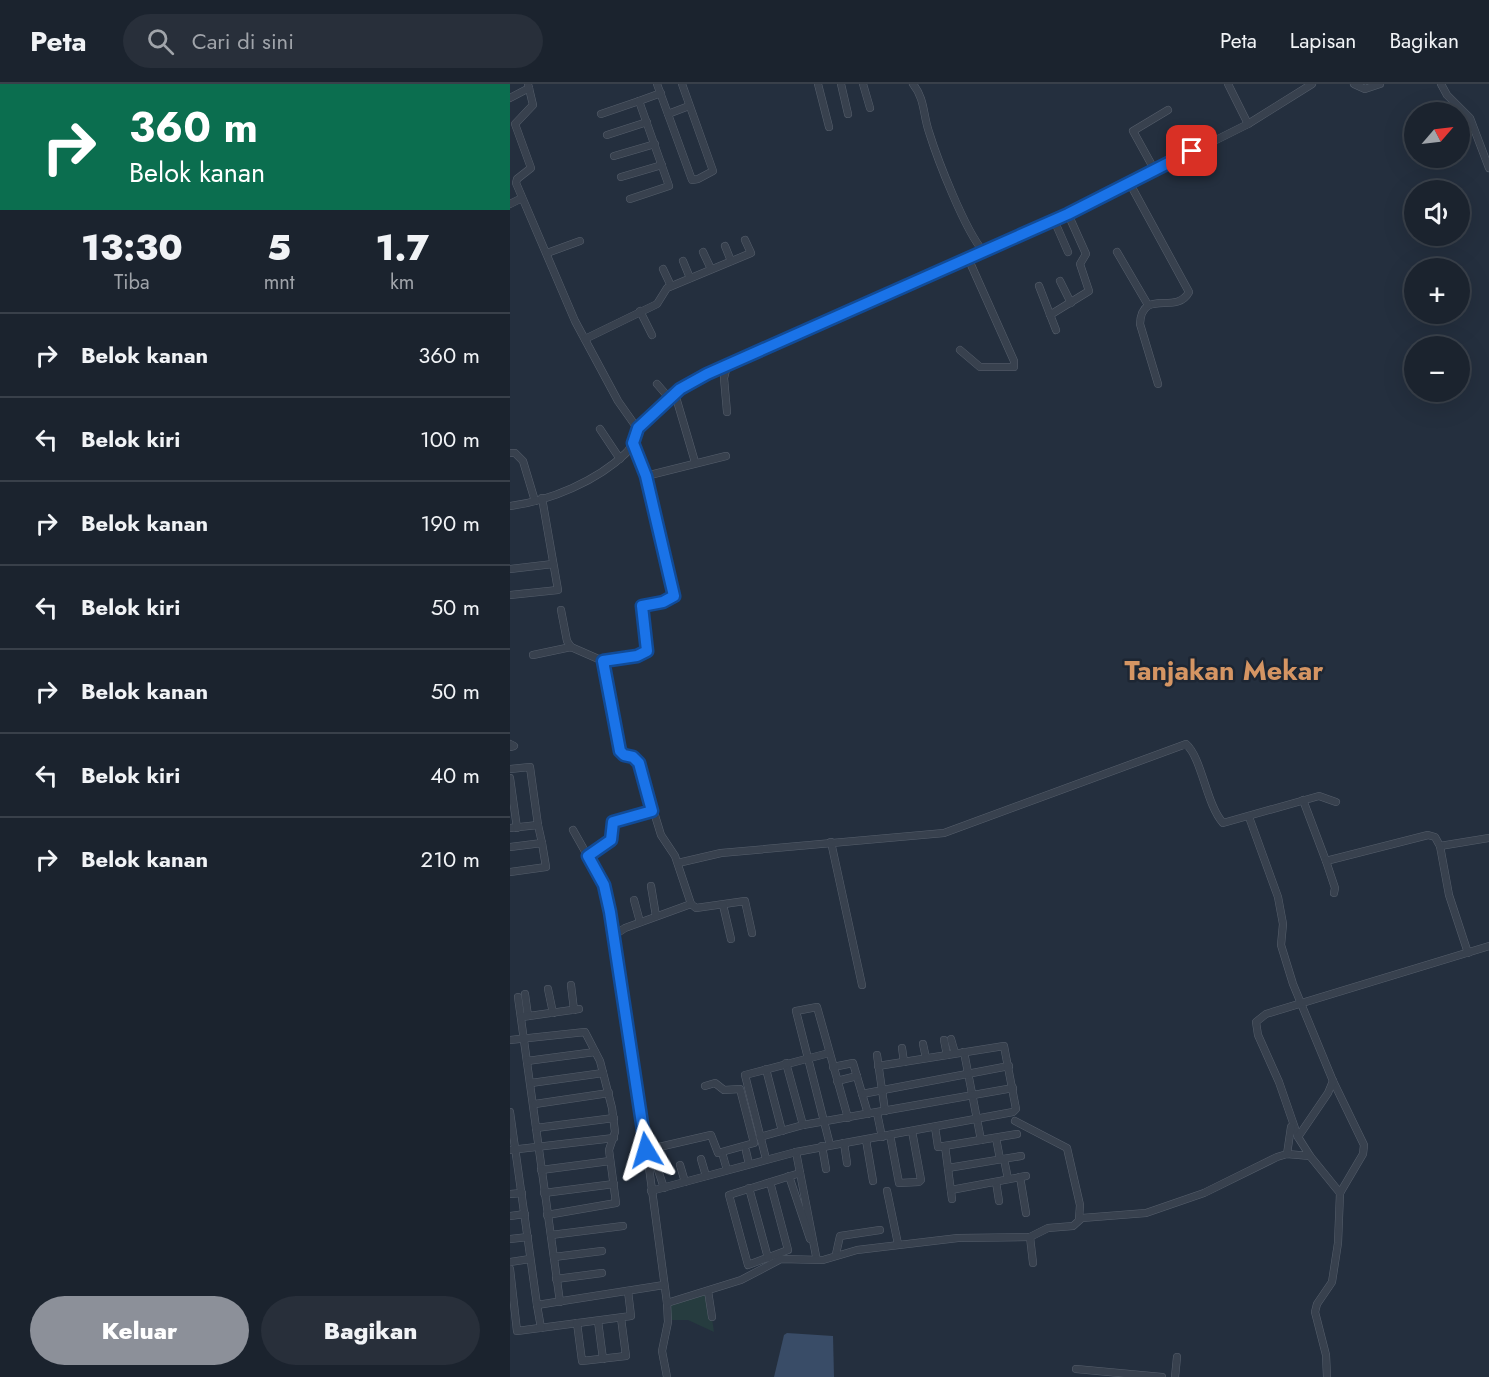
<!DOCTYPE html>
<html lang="id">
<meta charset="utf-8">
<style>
:root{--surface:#1b232e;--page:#282f3a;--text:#f1f3f6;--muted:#a0a4aa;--line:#39404a;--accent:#8c9099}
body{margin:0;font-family:Jost,sans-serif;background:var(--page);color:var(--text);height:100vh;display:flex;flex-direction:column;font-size:22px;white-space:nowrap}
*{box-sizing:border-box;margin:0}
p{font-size:20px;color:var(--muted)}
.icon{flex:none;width:33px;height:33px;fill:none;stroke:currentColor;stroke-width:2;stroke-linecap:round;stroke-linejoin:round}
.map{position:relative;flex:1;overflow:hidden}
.details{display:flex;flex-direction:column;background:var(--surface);width:510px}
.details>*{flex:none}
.guide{background:#0b6e4f;color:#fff;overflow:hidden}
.needle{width:39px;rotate:62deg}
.fabs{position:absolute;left:894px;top:18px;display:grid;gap:12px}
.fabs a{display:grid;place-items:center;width:66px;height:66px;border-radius:50%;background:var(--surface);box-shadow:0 6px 24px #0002,0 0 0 2px var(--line);font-size:30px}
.pin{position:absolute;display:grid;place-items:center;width:51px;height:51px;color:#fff;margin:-26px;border-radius:12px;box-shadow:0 3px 9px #0006}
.me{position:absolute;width:66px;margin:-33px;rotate:353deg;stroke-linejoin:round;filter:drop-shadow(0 0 4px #0008)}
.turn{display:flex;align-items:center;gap:21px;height:126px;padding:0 30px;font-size:27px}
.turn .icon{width:78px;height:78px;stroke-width:2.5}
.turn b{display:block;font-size:42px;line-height:51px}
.eta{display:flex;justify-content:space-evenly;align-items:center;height:102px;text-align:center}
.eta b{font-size:36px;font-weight:800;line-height:42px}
.button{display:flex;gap:12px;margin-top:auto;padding:12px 30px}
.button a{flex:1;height:69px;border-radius:36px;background:var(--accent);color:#fff;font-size:24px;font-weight:800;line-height:69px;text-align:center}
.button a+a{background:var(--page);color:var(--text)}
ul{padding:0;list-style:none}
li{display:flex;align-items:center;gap:18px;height:84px;padding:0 30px;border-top:2px solid var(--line)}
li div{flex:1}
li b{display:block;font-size:22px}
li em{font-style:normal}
header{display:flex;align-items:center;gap:36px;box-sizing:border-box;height:84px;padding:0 30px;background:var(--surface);border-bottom:2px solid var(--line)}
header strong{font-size:28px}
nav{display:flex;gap:33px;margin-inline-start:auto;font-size:21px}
.search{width:420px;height:54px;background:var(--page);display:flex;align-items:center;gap:15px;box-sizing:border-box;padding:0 21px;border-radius:33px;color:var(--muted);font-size:22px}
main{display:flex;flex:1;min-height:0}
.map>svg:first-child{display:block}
.green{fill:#263c3f}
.water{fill:#394c67}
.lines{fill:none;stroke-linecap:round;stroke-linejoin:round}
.street-casing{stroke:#565f6c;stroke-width:8}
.street{stroke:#38414e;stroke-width:7}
.route-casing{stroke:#114b97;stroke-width:15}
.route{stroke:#1a73e8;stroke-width:10}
.labels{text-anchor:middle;stroke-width:5;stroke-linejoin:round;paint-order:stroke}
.quarter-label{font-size:27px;font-weight:bold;fill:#d59563;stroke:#1d2633}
</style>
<header>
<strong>Peta</strong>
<div class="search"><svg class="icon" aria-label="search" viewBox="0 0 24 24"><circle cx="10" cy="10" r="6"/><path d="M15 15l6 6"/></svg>Cari di sini</div>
<nav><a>Peta</a><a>Lapisan</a><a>Bagikan</a></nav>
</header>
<main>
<section class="details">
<div class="guide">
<div class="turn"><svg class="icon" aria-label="right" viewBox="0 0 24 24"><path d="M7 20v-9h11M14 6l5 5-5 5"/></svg><div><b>360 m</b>Belok kanan</div></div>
</div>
<div class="eta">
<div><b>13:30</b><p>Tiba</p></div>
<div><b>5</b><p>mnt</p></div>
<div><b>1.7</b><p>km</p></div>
</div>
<ul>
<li><svg class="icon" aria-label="right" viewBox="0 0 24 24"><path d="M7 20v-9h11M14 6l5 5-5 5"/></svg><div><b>Belok kanan</b></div><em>360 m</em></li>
<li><svg class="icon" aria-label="left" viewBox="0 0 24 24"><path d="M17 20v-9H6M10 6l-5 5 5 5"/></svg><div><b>Belok kiri</b></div><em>100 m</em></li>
<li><svg class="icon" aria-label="right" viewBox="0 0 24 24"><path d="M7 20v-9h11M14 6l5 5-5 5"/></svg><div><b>Belok kanan</b></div><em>190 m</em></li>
<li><svg class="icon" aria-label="left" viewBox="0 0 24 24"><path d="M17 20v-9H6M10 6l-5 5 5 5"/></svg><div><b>Belok kiri</b></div><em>50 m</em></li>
<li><svg class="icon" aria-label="right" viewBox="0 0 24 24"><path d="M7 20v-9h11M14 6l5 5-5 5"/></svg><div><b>Belok kanan</b></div><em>50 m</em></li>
<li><svg class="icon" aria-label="left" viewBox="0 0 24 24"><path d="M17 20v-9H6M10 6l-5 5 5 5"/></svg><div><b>Belok kiri</b></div><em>40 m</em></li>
<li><svg class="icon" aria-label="right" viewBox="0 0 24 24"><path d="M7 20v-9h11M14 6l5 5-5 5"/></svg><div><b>Belok kanan</b></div><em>210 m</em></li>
</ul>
<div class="button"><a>Keluar</a><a>Bagikan</a></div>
</section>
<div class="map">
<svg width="979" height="1293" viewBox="0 0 979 1293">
<rect width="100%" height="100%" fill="#242f3e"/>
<polygon class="green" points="198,1206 204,1248 178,1236 159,1236 157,1218"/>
<polygon class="water" points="277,1249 323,1252 324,1293 264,1293 274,1251"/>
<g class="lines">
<defs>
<g id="street">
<polyline points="18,0 23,21 5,40 21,84 7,95 6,99 65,237 108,317 127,344"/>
<polyline points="147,0 182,96 188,95 203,87 172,0"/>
<polyline points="308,0 319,43"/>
<polyline points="331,0 338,30"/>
<polyline points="353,0 360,24"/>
<path d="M403 0C415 15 413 31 419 48 428 77 455 146 473 167"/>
<polyline points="718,0 738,40"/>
<polyline points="844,0 855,5 870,0"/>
<polyline points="931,0 937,11 960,34 979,84"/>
<polyline points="0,14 19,4"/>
<polyline points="91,30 129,17"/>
<polyline points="158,30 179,22"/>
<polyline points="97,51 137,38"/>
<polyline points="104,72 145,60"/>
<polyline points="644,85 623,47 658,26"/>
<polyline points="111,93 152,81"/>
<path d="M619 98 679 208C666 232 632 203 630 240L648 300"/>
<polyline points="120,115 159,102 129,17 151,9"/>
<polyline points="0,120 12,114"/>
<polyline points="544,136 558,168"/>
<polyline points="215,162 221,177"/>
<polyline points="193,168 201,185"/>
<polyline points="607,168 638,221"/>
<polyline points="37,169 70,157"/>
<polyline points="173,177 180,194"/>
<polyline points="153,185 161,202"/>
<polyline points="550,197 561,219"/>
<polyline points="529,202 546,246"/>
<polyline points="130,227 142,251"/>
<polyline points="540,231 579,207 570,180 576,170 558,130"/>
<polyline points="75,255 147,220 157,204 241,169 235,156"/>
<polyline points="450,266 470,283 504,283 504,277 458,174"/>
<polyline points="217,282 214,294 217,328"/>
<polyline points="147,300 160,315"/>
<polyline points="165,310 185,378"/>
<polyline points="90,345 110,375"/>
<polyline points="0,369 5,369 13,377 25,417"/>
<polyline points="136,392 216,372"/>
<path d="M0 422C40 417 87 397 116 369 124 361 123 352 128 344 138 327 179 300 197 290L558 130 738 40 802 0"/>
<polyline points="0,485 43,480"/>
<polyline points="0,511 48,506 32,414"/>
<polyline points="51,526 57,557 61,563"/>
<polyline points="23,571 61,563 93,577 127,572 139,565 132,522 153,518 164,512 136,392 123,359"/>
<polyline points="93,577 110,667 114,671 123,673 129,679 151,751 165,772 181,820 115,844 103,852 129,1008 157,1219 158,1238 152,1267 157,1293"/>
<polyline points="0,660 4,662 0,663"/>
<polyline points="0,685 20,683 28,741 0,744"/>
<polyline points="0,694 7,744"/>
<polyline points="793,716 816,777 918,751 925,753 930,762 979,754"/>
<polyline points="739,733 768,813 773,840 771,861 783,900 823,997 854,1061 853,1070 830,1109 828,1159 822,1198 807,1220 805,1228 816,1271 817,1293"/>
<polyline points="63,746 94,801 103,852"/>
<polyline points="321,758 352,901"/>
<polyline points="930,762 939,811 958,869"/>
<polyline points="0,763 32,759 28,741"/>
<polyline points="78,772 101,756 103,738 142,727"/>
<polyline points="816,777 825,804 824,809"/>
<path d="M168 779 211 769 434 749 676 660C692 674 696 720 713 739L809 712 826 718"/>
<polyline points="0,788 36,783 32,759"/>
<polyline points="141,802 146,832"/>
<polyline points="124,816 130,838"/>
<polyline points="181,820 186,824 235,817 242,849"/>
<polyline points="213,821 221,855"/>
<polyline points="61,901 64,926"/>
<polyline points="38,905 43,929"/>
<polyline points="15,910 18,932"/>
<polyline points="8,913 50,1218"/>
<polyline points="12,933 69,925"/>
<polyline points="441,955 445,969"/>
<polyline points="0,956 75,948 90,977 102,1024 105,1048 99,1066 106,1119 37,1131"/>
<polyline points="434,956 437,971"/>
<polyline points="413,960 416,974"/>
<polyline points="392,964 394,978"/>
<polyline points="454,968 471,1056"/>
<polyline points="367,971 375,1027"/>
<polyline points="17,977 85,968"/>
<polyline points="276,979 293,1041"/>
<polyline points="323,983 343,979 358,1030"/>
<polyline points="256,985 272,1047"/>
<polyline points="327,997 347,992"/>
<polyline points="21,999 93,989"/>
<polyline points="352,1010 499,982"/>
<polyline points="25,1020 99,1009"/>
<polyline points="0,1028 27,1221 154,1201"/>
<polyline points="367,1029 372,1053"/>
<polyline points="505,1037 557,1064 570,1121 569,1135"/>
<polyline points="425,1043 428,1063 507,1050"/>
<polyline points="26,1044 104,1034"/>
<polyline points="380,1051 389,1099 409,1098 411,1096 402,1047"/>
<polyline points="250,1053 293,1041 503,1004"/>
<polyline points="788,1053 769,998 748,951 746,938 756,930 979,862"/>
<polyline points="486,1054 490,1075"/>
<polyline points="356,1056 363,1097"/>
<polyline points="334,1059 337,1079"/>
<polyline points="320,1061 286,927 307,923 338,1034"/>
<polyline points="312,1062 316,1085"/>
<polyline points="435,1062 442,1115"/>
<polyline points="0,1066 104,1054"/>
<polyline points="136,1066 201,1051 208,1069 244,1059 230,1005 214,1006 205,999 195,1002"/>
<polyline points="236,1067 239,1080"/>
<polyline points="286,1068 306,1172"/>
<polyline points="777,1070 781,1043"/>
<polyline points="213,1072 217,1086"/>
<polyline points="800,1072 830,1109"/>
<polyline points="191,1075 196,1092"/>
<polyline points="256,1075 235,991 319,969"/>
<polyline points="494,1075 498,1095"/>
<polyline points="170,1081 175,1098"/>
<polyline points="438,1084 511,1072"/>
<polyline points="31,1086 100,1077"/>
<polyline points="148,1086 154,1104"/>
<polyline points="279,1092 300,1155"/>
<polyline points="510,1093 516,1129"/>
<polyline points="260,1098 278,1166 238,1181 219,1111 290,1089"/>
<polyline points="486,1098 489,1117"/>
<polyline points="239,1104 258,1174"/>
<polyline points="441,1106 516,1092"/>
<polyline points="141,1107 286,1068 503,1028 506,1025 494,962 368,982"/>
<polyline points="377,1107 388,1160"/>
<polyline points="34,1109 104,1100"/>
<polyline points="0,1110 12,1109"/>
<polyline points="0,1132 15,1130"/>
<polyline points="41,1151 113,1142"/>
<polyline points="520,1153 523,1179"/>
<polyline points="0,1155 18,1153"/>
<polyline points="326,1170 330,1152 370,1146"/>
<polyline points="44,1173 92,1167"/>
<polyline points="0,1178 20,1175"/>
<polyline points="0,1185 7,1247 121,1232 118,1207"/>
<polyline points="46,1195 92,1189"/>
<polyline points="198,1207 202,1233"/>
<polyline points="157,1219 231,1196 271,1175 313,1176 347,1166 448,1154 520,1153 538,1144 563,1142 572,1134 636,1129 694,1109 767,1073 777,1070 800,1072 788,1053 818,1009 823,997"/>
<polyline points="27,1221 31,1244"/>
<polyline points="88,1237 93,1275"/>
<polyline points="67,1239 72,1277 116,1272 111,1234"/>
<polyline points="566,1285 652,1293"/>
<polyline points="665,1293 667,1273"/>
</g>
</defs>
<use href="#street" class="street-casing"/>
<use href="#street" class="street"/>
</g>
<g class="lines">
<defs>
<polyline id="route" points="136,1066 100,828 94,801 78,772 101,756 103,738 142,727 129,679 123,673 114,671 110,667 93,577 127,572 137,567 132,522 153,518 164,512 136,392 123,359 128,344 170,305 197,290 558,130 682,67"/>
</defs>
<use href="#route" class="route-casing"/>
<use href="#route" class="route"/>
</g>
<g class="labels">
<g class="quarter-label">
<text x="714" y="596">Tanjakan Mekar</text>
</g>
</g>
</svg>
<div class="fabs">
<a><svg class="needle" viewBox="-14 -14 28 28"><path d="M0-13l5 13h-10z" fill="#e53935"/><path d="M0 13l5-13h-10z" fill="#a0a4aa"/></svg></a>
<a><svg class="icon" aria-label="sound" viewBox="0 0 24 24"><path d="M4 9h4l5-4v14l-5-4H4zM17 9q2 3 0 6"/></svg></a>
<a>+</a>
<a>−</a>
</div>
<div class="pin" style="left:682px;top:67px;background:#d93025"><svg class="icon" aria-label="arrive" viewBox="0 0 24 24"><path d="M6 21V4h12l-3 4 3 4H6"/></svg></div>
<svg class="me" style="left:136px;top:1066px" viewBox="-20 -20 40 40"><path d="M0-17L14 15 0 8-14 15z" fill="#1a73e8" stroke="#fff" stroke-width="4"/></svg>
</div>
</main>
